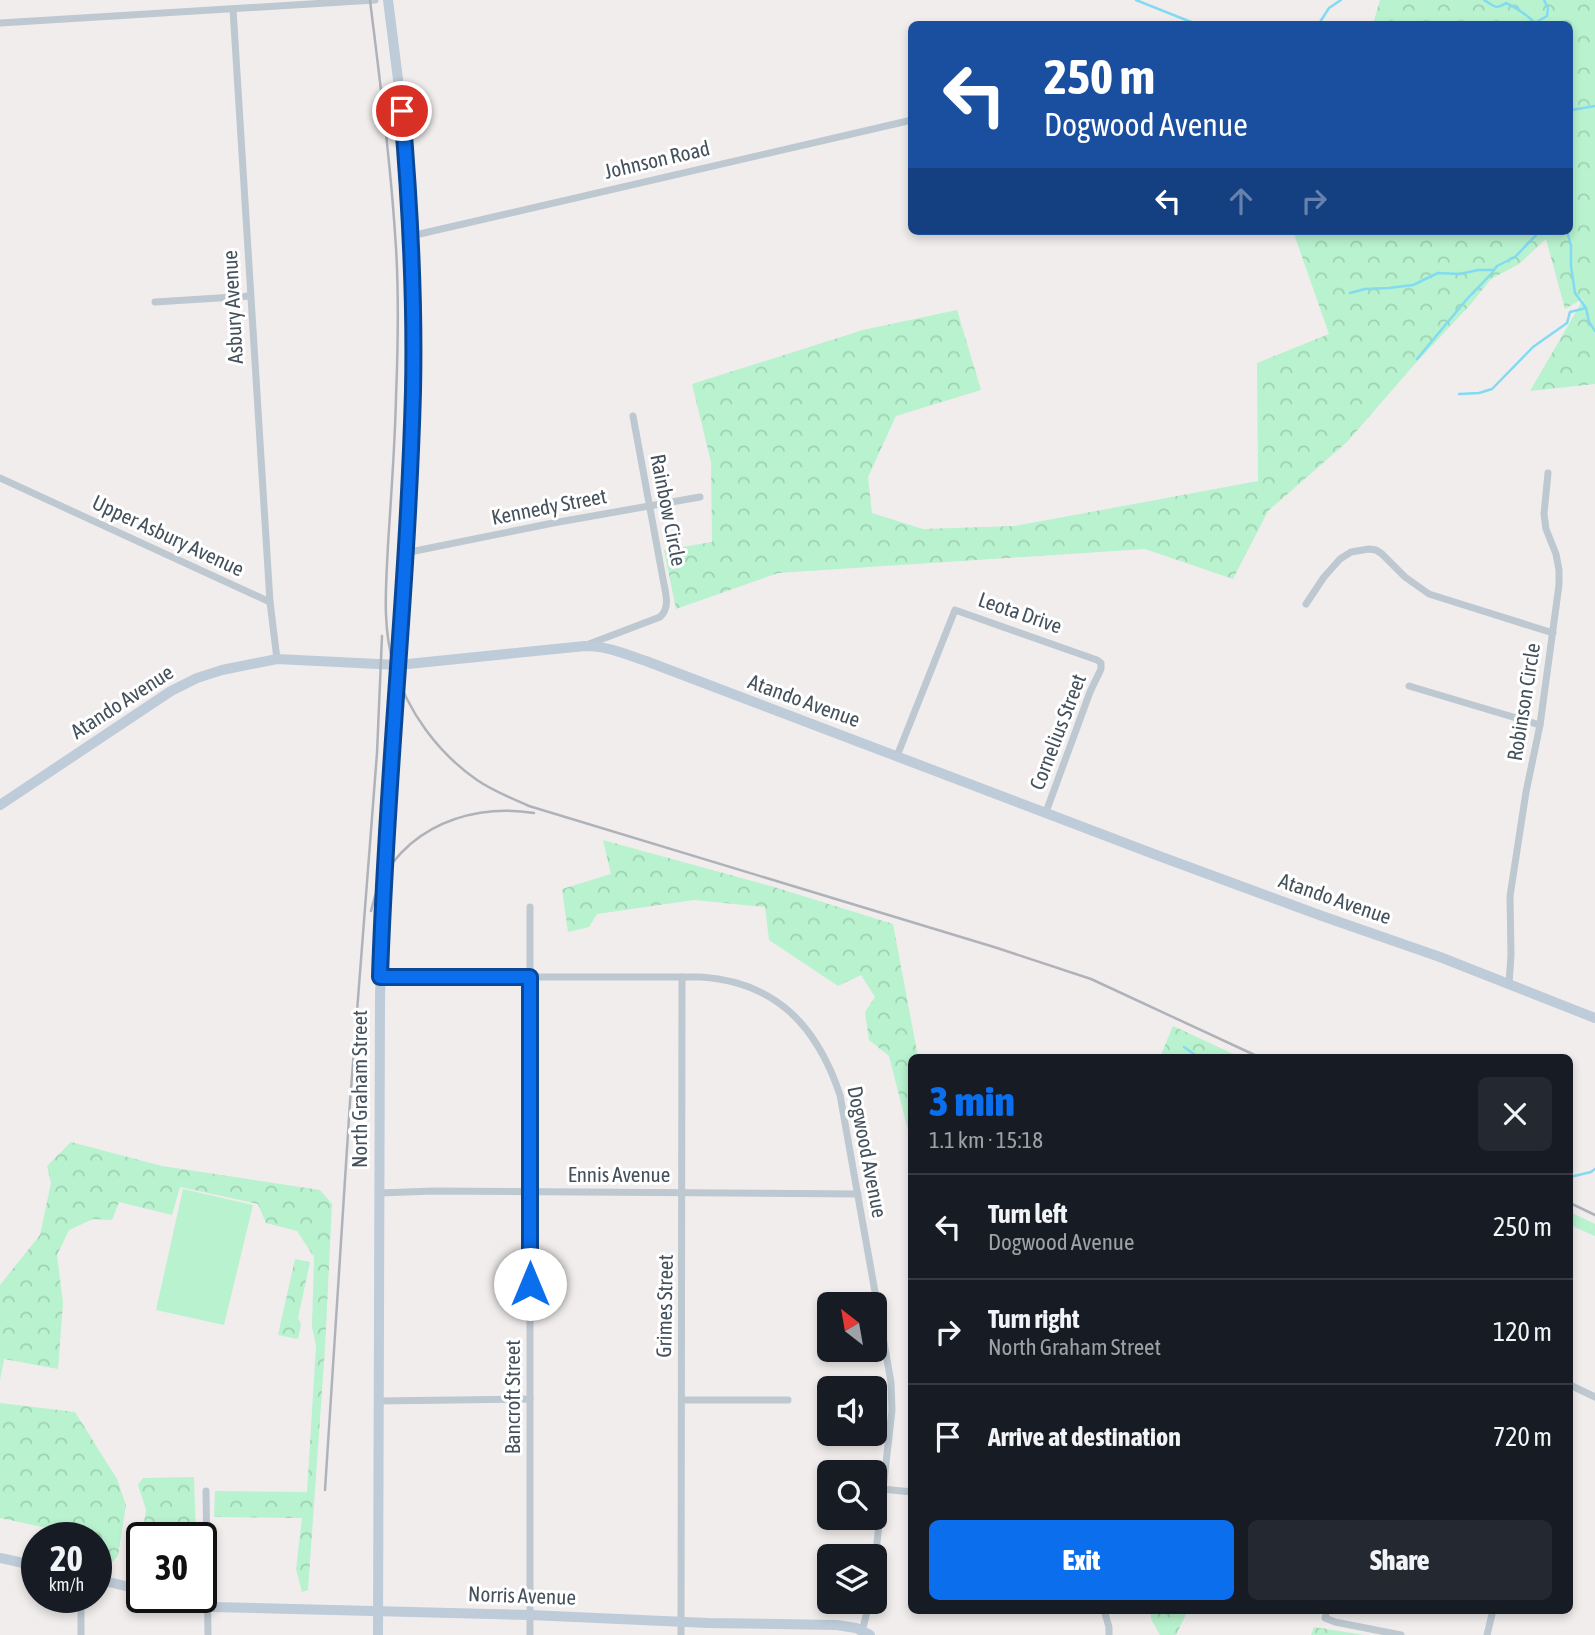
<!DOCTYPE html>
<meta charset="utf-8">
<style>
:root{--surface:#171b24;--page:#242831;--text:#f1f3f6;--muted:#9ea1a6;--line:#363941;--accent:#0b6eed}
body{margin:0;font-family:"Asap Condensed",sans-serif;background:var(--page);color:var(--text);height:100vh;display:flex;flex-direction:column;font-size:26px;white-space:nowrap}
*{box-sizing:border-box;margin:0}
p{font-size:23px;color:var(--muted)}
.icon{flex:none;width:38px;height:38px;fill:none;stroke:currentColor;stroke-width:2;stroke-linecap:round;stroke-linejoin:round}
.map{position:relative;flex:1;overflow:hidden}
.side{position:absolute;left:908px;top:1054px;width:665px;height:560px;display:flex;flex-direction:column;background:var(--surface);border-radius:10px;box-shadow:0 4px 10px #0003}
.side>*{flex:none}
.top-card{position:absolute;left:908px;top:21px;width:665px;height:214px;border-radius:10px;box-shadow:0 4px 10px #0003;background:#1a4fa0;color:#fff;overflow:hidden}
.needle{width:46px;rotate:329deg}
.fabs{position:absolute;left:817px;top:1292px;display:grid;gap:14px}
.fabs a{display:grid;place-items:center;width:70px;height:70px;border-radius:10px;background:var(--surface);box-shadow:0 4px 10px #0003;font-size:35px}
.speed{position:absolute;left:21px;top:1522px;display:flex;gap:14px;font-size:35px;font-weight:700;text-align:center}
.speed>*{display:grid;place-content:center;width:91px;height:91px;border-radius:50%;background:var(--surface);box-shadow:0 4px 10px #0003;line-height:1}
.speed small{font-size:18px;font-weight:400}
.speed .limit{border:4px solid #111;border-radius:10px;background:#fff;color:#111}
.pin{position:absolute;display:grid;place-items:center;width:60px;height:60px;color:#fff;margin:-30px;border:4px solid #fff;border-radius:50%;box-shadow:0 2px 7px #0007}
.me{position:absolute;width:77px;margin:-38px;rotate:0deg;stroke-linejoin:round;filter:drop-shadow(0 0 5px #0008)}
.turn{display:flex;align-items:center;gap:24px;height:147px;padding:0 21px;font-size:32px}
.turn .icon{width:91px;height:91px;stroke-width:2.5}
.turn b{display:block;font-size:49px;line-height:60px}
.lanes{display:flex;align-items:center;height:66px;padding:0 21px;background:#0003;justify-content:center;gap:35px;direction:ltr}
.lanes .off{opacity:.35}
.round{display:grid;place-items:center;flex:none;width:74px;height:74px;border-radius:10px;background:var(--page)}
.overview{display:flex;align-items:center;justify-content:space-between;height:119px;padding:0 21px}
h1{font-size:42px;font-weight:800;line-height:52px;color:var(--accent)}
.cta{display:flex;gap:14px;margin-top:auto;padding:14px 21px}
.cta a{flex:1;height:80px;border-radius:10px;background:var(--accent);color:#fff;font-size:28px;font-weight:800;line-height:80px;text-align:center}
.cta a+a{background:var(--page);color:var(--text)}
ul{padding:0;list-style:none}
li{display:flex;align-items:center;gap:21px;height:105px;padding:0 21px;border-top:2px solid var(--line)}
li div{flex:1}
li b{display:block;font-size:26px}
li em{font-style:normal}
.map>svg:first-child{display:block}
.forest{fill:url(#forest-crowns)}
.garden{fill:#b8f2ce}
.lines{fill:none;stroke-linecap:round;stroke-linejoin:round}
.stream{stroke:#82dbf2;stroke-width:2.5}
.street{stroke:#bdc8d1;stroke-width:7}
.secondary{stroke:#becbd8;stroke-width:10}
.rail{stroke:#afb3b9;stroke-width:2.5}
.route-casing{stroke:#07489a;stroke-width:18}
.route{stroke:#0b6eed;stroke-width:12}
.labels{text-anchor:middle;stroke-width:6;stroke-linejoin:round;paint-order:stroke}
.street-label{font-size:21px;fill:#44515c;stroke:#fff}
</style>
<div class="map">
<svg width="1595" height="1635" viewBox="0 0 1595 1635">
<defs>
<pattern id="forest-crowns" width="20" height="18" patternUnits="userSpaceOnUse" patternTransform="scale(1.75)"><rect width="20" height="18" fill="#b8f2ce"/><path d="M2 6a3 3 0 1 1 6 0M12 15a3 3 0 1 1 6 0" fill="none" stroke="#9fd1b3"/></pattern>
</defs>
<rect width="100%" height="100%" fill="#f1eded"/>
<g class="forest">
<polygon points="1380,0 1595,0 1595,384 1530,391 1584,298 1565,309 1546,239 1519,264 1491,279 1470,305 1414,365 1347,442 1268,511 1233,579 1145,549 778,573 676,609 664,550 712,542 711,462 692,384 863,330 957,310 981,390 896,416 868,477 872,513 923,529 1015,526 1258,481 1257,363 1329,334 1293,231 1570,231 1570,24 1373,24"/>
<polygon points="603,840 774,887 893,924 918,1057 912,1057 912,1146 889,1056 869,1040 865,1012 875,997 861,975 838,986 769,940 765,907 694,900 597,914 589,927 568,932 562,889 611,874"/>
<polygon points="1173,1026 1240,1057 1160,1057"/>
<polygon points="71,1142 162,1166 320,1190 332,1204 325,1348 308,1590 302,1592 296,1569 302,1518 214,1517 215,1491 307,1492 316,1346 312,1327 314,1257 297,1231 266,1223 258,1204 180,1187 172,1215 119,1202 112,1220 93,1219 69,1230 57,1255 63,1303 58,1369 4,1359 0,1380 0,1285 40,1235 51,1183 47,1166"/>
<polygon points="1570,1212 1595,1224 1595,1236 1570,1225"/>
<polygon points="295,1259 310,1262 298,1318 301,1324 298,1339 278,1335"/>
<polygon points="0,1403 75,1412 117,1479 126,1505 118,1556 110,1564 96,1561 96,1538 82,1538 81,1535 0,1518"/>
<polygon points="194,1477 196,1538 142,1538 142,1576 140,1576 138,1561 146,1510 138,1485 143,1478"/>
<polygon points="1150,1610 1188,1610 1176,1635 1160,1635 1151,1619"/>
<polygon points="1314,1627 1364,1635 1311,1635"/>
</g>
<polygon class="garden" points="183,1189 253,1205 224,1325 156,1310"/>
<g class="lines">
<g class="stream">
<polyline points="1136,0 1196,24"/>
<path d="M1484 0C1494 6 1496 10 1506 3 1517 8 1526 14 1535 23"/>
<polyline points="1535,23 1547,16 1548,8 1544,0"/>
<polyline points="1315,24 1320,22 1329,8 1341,0"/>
<polyline points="1570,106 1570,114"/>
<polyline points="1571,110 1595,106"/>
<polyline points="1567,231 1571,246 1571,266 1575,293 1586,308 1589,322 1595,331"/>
<polyline points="1350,293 1365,289 1389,288 1413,285 1438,273 1460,274 1478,270 1494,270 1497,266 1515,257 1540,231"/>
<polyline points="1417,359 1467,299 1493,272"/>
<polyline points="1459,394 1479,393 1492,389 1533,347 1567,323 1570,312 1586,308"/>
<polyline points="1184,1047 1198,1057"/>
<polyline points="1570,1177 1591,1172 1595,1169"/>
</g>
<g class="street">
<polyline points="233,9 270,602"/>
<polyline points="0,23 375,0"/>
<polyline points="411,236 912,120"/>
<polyline points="155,302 250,296"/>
<polyline points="0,478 270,602 277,659"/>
<polyline points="405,553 553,523 700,497"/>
<polyline points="1306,604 1324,577 1340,559 1351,552 1369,549 1376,550 1382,554 1405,577 1429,594 1553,633"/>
<path d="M589 644 660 617C671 608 665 591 663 579L633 416"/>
<polyline points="1409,686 1540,725"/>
<polyline points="897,756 955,610 1097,660 1101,663 1101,669 1090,692 1046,812"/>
<path d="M380 977H701C776 982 817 1026 840 1095L891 1382 892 1410 875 1560"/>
<polyline points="1509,984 1511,955 1510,896 1526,792 1540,725 1559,585 1559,570 1556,554 1546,529 1544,514 1548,473"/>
<polyline points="379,1193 434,1191 858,1194"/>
<polyline points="1570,1385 1595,1397"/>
<polyline points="682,1400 788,1400"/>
<polyline points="378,1401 530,1399"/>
<polyline points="882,1489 912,1492"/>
<polyline points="206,1491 208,1635"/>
<polyline points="1104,1610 1109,1627 1109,1635"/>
<polyline points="1327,1610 1325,1618 1335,1622 1401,1635"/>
<polyline points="862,1631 870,1601"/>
<polyline points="81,1635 81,1598"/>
<polyline points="530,1635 530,907"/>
<polyline points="681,1635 682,977"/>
<polyline points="1487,1635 1493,1610"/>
</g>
<g class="secondary">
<path d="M0 805 171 691 197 678 222 670 277 659 398 665 585 646C607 646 625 654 646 661L1159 856 1322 916 1440 957 1595 1018"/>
<polyline points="0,1558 37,1566"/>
<polyline points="96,1579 142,1590"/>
<polyline points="171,1598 212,1607 530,1615 708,1623 837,1625 856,1628 870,1635"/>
<polyline points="378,1635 380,997 384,876 407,529 413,343 413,275 409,200 402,111 388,0"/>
</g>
<g class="rail">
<path d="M370 0C380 82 391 165 396 248 399 297 398 347 396 397 395 446 391 496 388 545 386 586 382 627 394 666 407 711 438 753 477 780 493 791 511 798 529 806L994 947 1091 979 1259 1057"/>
<path d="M371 911C387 836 462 801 534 813"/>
<polyline points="1570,1203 1595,1215"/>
<polyline points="325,1490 350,1102 377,753 382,636"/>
</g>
</g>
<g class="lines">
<defs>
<path id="route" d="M402 111C410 204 415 297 413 391 408 586 386 781 380 977H530V1284"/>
</defs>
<use href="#route" class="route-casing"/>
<use href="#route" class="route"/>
</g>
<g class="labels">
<g class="street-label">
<text transform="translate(657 160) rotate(-13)" y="7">Johnson Road</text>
<text transform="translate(233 307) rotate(-93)" y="7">Asbury Avenue</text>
<text transform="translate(549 507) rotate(-11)" y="7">Kennedy Street</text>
<text transform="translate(668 510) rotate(79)" y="7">Rainbow Circle</text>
<text transform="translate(168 536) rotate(25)" y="7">Upper Asbury Avenue</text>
<text transform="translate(1020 613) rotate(19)" y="7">Leota Drive</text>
<text transform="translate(804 701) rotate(20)" y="7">Atando Avenue</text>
<text transform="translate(122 702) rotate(-33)" y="7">Atando Avenue</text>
<text transform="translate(1524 702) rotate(-81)" y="7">Robinson Circle</text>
<text transform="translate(1058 732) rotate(-69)" y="7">Cornelius Street</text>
<text transform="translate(1335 899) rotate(19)" y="7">Atando Avenue</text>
<text transform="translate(360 1089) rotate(-90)" y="7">North Graham Street</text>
<text transform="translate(867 1152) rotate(79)" y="7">Dogwood Avenue</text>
<text x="619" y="1182">Ennis Avenue</text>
<text transform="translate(665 1306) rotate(-89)" y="7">Grimes Street</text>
<text transform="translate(513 1397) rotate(-90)" y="7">Bancroft Street</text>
<text transform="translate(522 1596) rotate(2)" y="7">Norris Avenue</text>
</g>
</g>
</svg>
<div class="fabs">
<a><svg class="needle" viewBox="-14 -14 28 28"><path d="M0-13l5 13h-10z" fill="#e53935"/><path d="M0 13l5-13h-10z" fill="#9ea1a6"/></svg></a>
<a><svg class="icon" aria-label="sound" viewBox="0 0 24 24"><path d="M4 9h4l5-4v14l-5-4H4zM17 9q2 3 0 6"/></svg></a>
<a><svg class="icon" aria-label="search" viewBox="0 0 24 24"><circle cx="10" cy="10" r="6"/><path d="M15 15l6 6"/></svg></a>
<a><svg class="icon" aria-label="layers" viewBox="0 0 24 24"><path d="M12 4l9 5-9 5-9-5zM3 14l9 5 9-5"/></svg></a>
</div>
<div class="speed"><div>20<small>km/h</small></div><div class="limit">30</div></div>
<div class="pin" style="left:402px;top:111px;background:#d93025"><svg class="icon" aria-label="arrive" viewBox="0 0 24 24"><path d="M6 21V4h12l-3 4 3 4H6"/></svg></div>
<svg class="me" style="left:530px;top:1284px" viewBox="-20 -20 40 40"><circle r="19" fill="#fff"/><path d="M0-13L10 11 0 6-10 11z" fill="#0b6eed"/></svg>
<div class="top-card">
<div class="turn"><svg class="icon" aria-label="left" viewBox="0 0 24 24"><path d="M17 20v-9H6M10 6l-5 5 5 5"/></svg><div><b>250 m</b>Dogwood Avenue</div></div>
<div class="lanes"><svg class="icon" aria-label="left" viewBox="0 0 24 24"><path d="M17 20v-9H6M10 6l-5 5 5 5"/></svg><svg class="icon off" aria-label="ahead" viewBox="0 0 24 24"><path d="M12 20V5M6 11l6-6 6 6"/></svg><svg class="icon off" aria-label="right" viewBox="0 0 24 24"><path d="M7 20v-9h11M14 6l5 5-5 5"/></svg></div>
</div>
<section class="side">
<div class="overview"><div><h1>3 min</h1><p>1.1 km · 15:18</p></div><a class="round"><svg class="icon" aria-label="close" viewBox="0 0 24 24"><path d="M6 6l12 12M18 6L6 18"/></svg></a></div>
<ul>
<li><svg class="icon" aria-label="left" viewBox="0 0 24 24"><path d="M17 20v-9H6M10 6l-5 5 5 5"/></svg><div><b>Turn left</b><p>Dogwood Avenue</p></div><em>250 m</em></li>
<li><svg class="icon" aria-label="right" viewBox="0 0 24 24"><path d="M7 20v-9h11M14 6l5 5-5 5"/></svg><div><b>Turn right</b><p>North Graham Street</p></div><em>120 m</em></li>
<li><svg class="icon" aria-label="arrive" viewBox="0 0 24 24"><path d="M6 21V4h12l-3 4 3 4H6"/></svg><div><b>Arrive at destination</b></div><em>720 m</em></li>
</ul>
<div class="cta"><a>Exit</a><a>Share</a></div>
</section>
</div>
